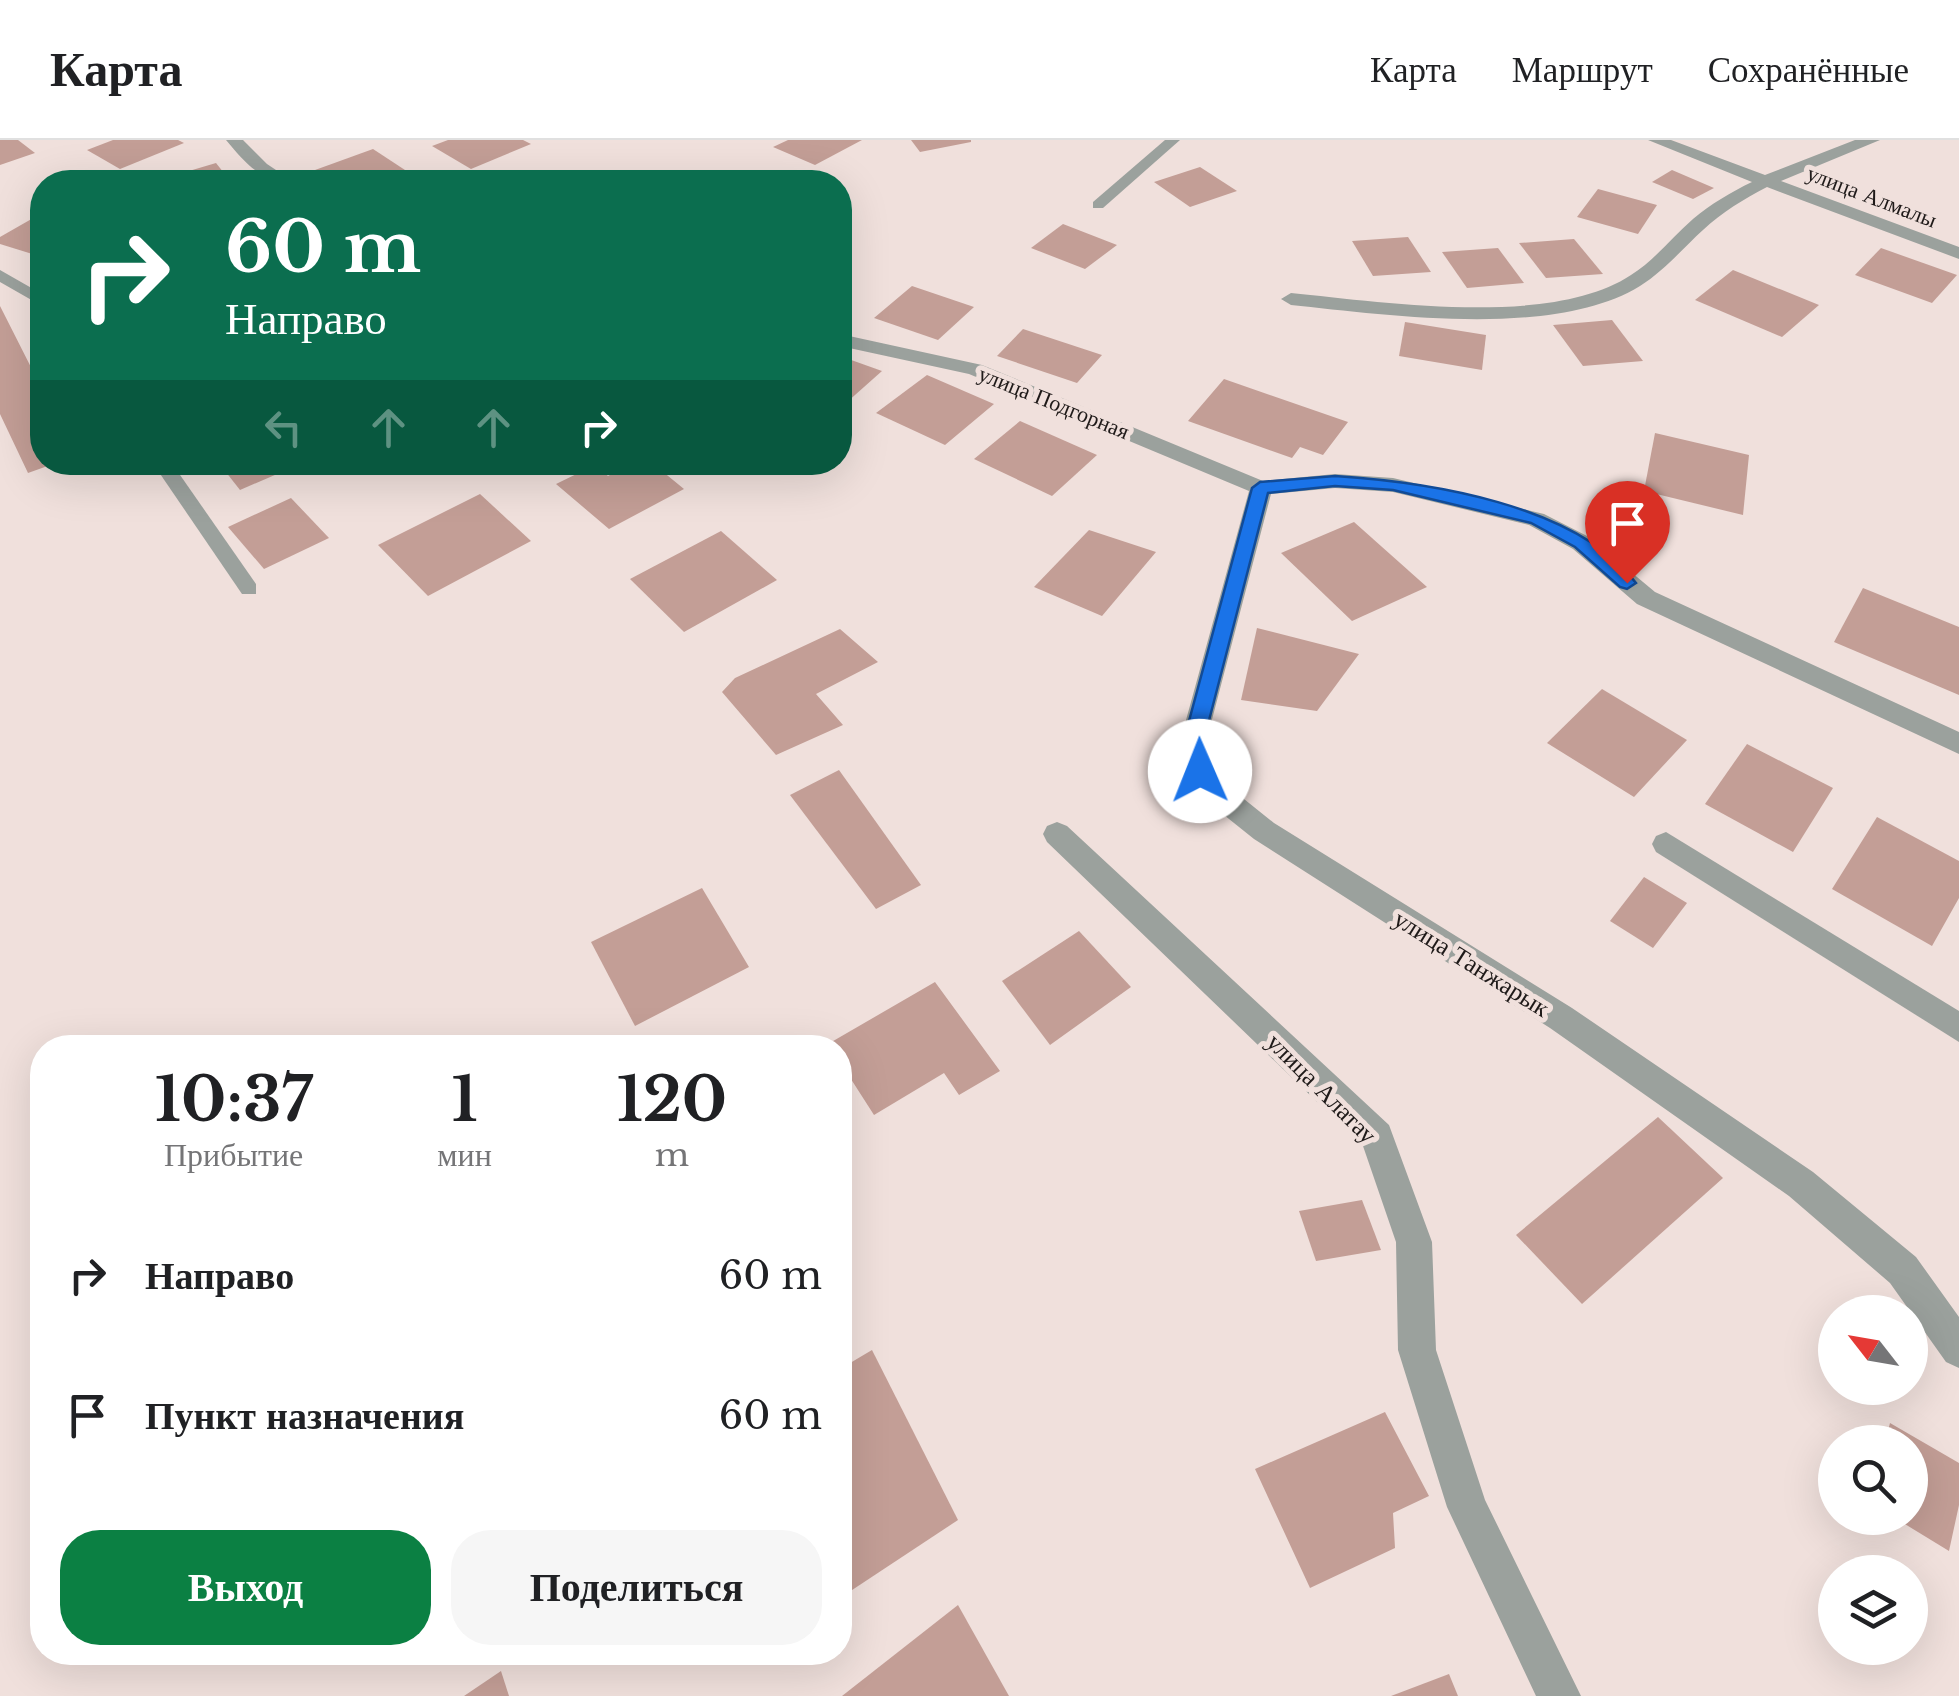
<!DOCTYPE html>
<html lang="ru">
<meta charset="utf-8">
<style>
:root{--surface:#fff;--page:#f6f6f6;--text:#202124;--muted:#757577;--line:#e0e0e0;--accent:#0b8043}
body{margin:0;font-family:"Libre Baskerville",serif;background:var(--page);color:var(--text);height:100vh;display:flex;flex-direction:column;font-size:38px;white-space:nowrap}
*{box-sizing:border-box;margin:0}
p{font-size:32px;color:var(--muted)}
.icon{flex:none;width:55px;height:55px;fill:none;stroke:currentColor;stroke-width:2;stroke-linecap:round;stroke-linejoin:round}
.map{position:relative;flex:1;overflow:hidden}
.sheet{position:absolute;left:30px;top:895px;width:822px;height:630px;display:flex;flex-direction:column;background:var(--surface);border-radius:40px;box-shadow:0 10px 40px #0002}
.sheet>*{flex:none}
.top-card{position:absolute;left:30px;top:30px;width:822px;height:305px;border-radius:40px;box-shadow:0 10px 40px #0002;background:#0b6e4f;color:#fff;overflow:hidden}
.needle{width:65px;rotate:301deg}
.tools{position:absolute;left:1818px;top:1155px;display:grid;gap:20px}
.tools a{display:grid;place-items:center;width:110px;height:110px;border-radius:50%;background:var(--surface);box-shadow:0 10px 40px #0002;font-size:50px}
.pin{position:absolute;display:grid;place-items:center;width:85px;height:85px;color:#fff;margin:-102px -42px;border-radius:50% 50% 50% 0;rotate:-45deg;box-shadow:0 0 10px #0007}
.pin .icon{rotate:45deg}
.me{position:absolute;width:110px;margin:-55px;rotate:359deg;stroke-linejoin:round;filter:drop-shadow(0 0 8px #0008)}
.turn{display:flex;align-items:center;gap:35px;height:210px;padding:0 30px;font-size:45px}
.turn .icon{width:130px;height:130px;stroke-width:2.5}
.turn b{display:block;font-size:70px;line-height:85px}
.lanes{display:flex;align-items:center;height:95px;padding:0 30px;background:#0003;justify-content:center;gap:50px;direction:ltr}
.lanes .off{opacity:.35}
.eta{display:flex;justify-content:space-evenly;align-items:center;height:170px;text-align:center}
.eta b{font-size:60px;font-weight:700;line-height:70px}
.primary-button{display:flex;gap:20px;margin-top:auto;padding:20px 30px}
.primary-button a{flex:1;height:115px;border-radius:40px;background:var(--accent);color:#fff;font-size:40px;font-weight:700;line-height:115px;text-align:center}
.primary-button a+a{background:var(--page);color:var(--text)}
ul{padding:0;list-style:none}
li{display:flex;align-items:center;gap:30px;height:140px;padding:0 30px}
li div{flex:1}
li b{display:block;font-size:38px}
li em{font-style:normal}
header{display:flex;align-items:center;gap:60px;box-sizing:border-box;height:140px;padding:0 50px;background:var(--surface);border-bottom:2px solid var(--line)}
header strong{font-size:48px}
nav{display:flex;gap:55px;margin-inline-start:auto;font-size:35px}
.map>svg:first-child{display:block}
.building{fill:#c39e96}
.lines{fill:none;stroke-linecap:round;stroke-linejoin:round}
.service{fill:#9ba19d;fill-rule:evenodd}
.minor{fill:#9ba19d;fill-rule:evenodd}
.route{fill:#1a73e8;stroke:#114b97;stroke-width:2.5}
.labels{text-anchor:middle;stroke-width:10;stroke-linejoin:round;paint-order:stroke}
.far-street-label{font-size:22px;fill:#1f1a19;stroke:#f0e0dc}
.street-label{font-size:25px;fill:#1f1a19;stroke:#f0e0dc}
</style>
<header>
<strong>Карта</strong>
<nav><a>Карта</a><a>Маршрут</a><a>Сохранённые</a></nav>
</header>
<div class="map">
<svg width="1959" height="1556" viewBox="0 0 1959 1556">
<rect width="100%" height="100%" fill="#f0e0dc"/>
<g class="building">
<polygon points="0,0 18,0 35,13 0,25"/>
<polygon points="113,0 178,0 184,3 120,29 87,10"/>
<polygon points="448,0 523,0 531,4 471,29 432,6"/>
<polygon points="788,0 862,0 815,25 773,7"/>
<polygon points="911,0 971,0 971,2 920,12"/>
<polygon points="373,9 405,30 372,42 316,42 304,34"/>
<polygon points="216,23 231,42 164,42 162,39"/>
<polygon points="1200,27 1237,51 1190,67 1154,42"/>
<polygon points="1672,30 1714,48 1693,59 1652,42"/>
<polygon points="1598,49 1657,65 1638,94 1577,77"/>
<polygon points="42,73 42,117 0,104 0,97"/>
<polygon points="1063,84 1117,105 1085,129 1031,108"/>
<polygon points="1408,97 1431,132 1373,136 1352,101"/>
<polygon points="1574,99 1603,134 1546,138 1519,103"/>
<polygon points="1498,108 1524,143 1467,148 1442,112"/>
<polygon points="1881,108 1957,135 1932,163 1855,135"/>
<polygon points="1733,130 1819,165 1782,197 1695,160"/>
<polygon points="912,146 974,167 938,200 874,178"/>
<polygon points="0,166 42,249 42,322 56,323 28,333 0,274"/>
<polygon points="1612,180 1643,221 1583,226 1553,185"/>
<polygon points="1405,182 1486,195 1482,230 1399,216"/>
<polygon points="1023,189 1102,215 1077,243 997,216"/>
<polygon points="840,216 882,231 846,263 840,261"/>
<polygon points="927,235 994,264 945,305 876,273"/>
<polygon points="1224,239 1348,282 1323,315 1300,307 1292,318 1188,281"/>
<polygon points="1020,281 1097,315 1052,356 974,319"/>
<polygon points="1655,293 1749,315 1743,375 1644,351"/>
<polygon points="218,322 305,322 240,350"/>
<polygon points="635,322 651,322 684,349 609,389 556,344 595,325 608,336"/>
<polygon points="480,354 531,401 428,456 378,405"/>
<polygon points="291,358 329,398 264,429 228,387"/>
<polygon points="1354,382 1427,447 1352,481 1281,413"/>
<polygon points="1089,390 1156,412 1102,476 1034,447"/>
<polygon points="721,391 777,440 684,492 630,439"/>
<polygon points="1863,448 1959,487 1959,555 1834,502"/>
<polygon points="1257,488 1359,514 1317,571 1241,560"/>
<polygon points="840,489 878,522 816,554 843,585 776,615 722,552 735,538"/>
<polygon points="1602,549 1687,600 1634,657 1547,603"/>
<polygon points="1747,604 1833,648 1793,712 1705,664"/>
<polygon points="839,630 921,745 876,769 790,655"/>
<polygon points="1877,677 1959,721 1959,758 1932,806 1832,749"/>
<polygon points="1644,737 1687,763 1653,808 1610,781"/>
<polygon points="702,748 749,827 635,886 591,802"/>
<polygon points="1079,791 1131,847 1050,905 1002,841"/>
<polygon points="935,842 1000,931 959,955 944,933 874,975 840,922 840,908 828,904"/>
<polygon points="1658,977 1723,1038 1582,1164 1516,1095"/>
<polygon points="1362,1060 1381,1110 1316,1121 1299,1071"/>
<polygon points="42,1141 42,1196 40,1196 32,1146"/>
<polygon points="872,1210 958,1380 840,1458 840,1229"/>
<polygon points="1385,1272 1429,1356 1393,1373 1395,1408 1310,1448 1255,1329"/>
<polygon points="1890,1283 1959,1323 1959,1365 1949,1411 1895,1378 1910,1378 1910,1302 1885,1302"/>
<polygon points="958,1465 1009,1556 842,1556"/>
<polygon points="501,1531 509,1556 464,1556"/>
<polygon points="1449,1534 1458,1556 1391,1556"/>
</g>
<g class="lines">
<g class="service">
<polygon points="1165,0 1180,0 1103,68 1093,68 1093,62"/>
<polygon points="0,130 42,154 42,166 0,142"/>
<polygon points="152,322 171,322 256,444 256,454 242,454"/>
</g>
<g class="minor">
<path d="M226 0H243L267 24 294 42C263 44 245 23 226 0Z"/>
<path d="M1648 0H1671L1765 35 1855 0H1880L1781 41 1959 107V119L1767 47C1744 59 1722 72 1703 90 1682 109 1664 131 1640 146 1554 199 1388 175 1291 165L1281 159 1291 153C1383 162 1551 188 1631 135 1655 120 1672 97 1693 79 1711 64 1731 52 1752 42Z"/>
<polygon points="840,194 982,225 1263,341 1335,334 1393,338 1544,374 1589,397 1655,452 1959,592 1959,614 1637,464 1573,409 1529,385 1393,352 1335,348 1271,354 1209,591 1213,627 1239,655 1274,683 1572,868 1813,1032 1916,1117 1959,1177 1959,1228 1946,1222 1890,1143 1789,1056 1550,888 1254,699 1219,671 1190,639 1183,591 1249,351 969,234 840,206"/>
<polygon points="1057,682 1067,686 1389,985 1432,1102 1436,1210 1485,1360 1581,1556 1536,1556 1447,1367 1398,1210 1396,1102 1363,1006 1047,702 1043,694 1047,686"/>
<polygon points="1666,692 1959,871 1959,902 1656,712 1652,704 1656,696"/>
</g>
</g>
<path class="route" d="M1335 336C1428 342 1576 364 1636 443L1627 449 1620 447 1575 407 1531 383 1393 350 1335 346 1268 353 1206 592 1210 631 1207 637H1193L1186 592 1252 348 1260 342Z"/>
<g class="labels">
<g class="far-street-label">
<text transform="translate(1872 56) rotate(21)" y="8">улица Алмалы</text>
<text transform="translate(1054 262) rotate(22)" y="8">улица Подгорная</text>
</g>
<g class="street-label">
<text transform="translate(1472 823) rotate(32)" y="9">улица Танжарык</text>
<text transform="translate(1322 948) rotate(45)" y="9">улица Алатау</text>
</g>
</g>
</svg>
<div class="tools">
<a><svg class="needle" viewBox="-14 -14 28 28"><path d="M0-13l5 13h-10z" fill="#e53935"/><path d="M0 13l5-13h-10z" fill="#757577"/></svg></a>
<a><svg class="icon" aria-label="search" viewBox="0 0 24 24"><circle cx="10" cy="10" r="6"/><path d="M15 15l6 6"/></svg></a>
<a><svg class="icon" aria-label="layers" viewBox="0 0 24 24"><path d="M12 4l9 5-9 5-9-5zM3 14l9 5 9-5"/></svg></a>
</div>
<div class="pin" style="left:1627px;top:443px;background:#d93025"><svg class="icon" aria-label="arrive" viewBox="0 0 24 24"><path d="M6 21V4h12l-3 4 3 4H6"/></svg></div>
<svg class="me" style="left:1200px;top:631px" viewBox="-20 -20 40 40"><circle r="19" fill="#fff"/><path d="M0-13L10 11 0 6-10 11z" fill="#1a73e8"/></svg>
<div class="top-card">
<div class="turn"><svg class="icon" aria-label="right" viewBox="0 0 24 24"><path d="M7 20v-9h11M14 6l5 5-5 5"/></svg><div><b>60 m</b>Направо</div></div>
<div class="lanes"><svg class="icon off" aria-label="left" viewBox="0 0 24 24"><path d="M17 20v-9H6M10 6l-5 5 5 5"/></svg><svg class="icon off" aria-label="ahead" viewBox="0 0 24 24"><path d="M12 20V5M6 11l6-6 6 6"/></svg><svg class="icon off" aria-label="ahead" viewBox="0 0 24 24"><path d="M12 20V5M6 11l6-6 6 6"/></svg><svg class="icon" aria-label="right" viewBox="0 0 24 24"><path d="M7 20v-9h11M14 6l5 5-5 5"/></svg></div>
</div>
<section class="sheet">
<div class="eta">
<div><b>10:37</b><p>Прибытие</p></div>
<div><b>1</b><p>мин</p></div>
<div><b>120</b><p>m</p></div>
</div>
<ul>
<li><svg class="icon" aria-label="right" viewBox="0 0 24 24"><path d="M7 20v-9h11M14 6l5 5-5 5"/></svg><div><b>Направо</b></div><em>60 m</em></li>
<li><svg class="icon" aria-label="arrive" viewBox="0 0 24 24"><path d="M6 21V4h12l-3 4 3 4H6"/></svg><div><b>Пункт назначения</b></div><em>60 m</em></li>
</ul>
<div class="primary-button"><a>Выход</a><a>Поделиться</a></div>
</section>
</div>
